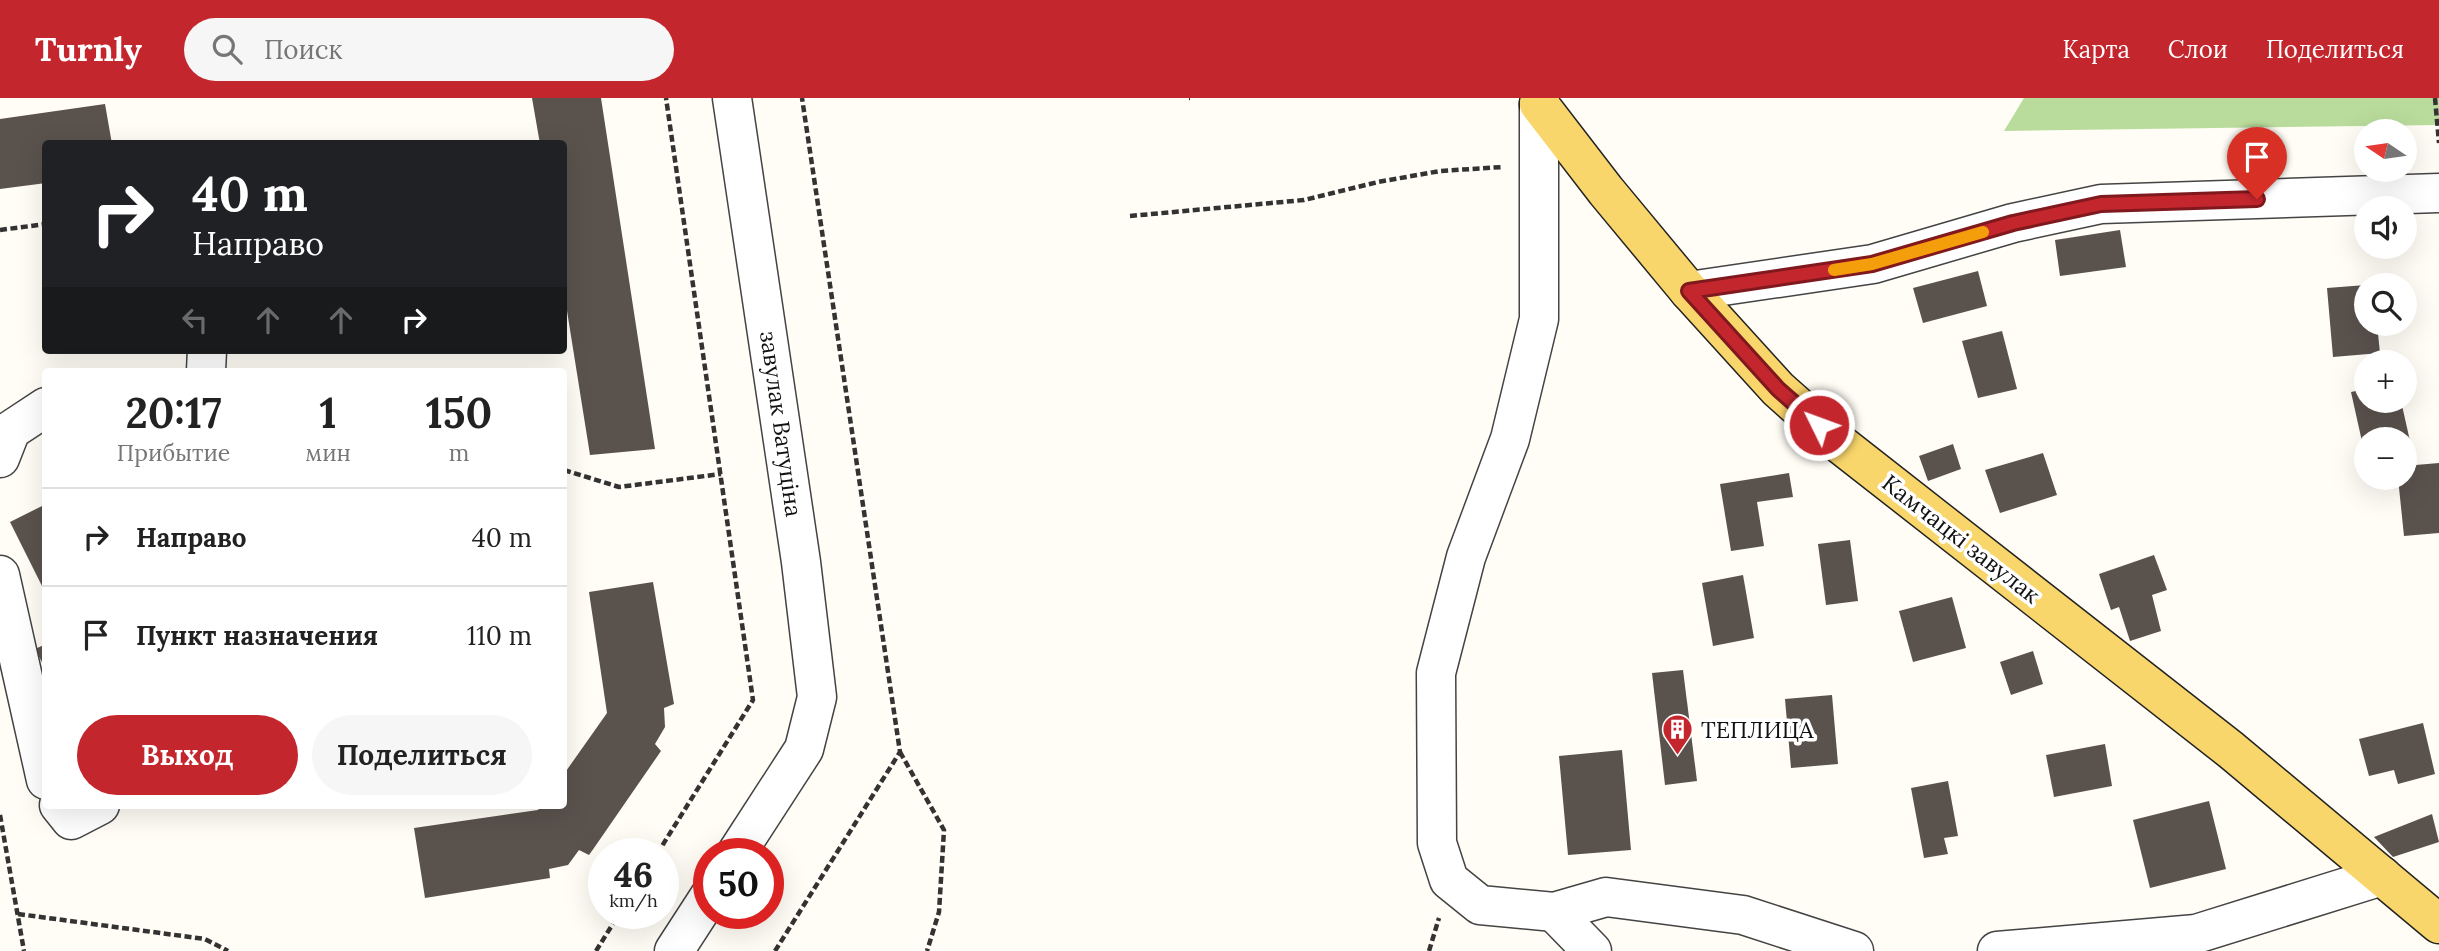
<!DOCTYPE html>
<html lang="ru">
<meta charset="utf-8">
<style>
:root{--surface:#fff;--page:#f6f6f6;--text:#222;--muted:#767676;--line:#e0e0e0;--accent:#c4262e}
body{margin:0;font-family:Lora,serif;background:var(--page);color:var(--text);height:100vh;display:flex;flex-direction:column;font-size:26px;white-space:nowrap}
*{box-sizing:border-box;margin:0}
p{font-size:23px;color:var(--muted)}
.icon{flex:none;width:38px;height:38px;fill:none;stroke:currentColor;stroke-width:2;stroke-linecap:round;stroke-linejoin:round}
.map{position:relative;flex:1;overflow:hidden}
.sheet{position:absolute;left:42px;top:270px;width:525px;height:441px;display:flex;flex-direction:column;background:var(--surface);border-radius:7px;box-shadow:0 7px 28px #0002}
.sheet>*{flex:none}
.banner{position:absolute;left:42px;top:42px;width:525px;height:214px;border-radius:7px;box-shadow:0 7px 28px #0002;background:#202124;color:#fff;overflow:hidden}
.needle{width:46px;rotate:283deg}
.controls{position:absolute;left:2354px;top:21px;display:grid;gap:14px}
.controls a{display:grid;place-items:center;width:63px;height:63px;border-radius:50%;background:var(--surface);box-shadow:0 7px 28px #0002;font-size:35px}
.speed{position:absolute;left:588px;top:740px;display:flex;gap:14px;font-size:35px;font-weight:700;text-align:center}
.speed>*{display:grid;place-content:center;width:91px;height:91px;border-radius:50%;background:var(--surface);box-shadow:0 7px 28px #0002;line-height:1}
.speed small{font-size:18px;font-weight:400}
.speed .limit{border:10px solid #d22;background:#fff;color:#111}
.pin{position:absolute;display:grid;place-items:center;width:60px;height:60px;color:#fff;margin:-72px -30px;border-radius:50% 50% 50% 0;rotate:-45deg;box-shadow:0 0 7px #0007}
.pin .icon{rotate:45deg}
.me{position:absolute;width:77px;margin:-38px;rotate:312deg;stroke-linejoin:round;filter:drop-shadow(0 0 5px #0008)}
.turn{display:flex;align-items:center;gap:24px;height:147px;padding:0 35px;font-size:32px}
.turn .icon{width:91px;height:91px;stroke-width:2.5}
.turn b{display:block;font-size:49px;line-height:60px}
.lanes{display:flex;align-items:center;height:66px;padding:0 35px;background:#0003;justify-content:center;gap:35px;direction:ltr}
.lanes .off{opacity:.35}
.eta{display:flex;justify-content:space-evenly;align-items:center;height:119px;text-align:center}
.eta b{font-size:42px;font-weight:700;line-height:49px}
.button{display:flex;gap:14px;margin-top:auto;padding:14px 35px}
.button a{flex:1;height:80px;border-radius:42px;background:var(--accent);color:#fff;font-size:28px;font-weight:700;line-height:80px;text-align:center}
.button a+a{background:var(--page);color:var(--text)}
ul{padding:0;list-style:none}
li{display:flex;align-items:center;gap:21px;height:98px;padding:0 35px;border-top:2px solid var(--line)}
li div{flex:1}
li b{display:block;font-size:26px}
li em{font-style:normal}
header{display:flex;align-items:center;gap:42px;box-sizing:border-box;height:98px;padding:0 35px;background:var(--accent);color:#fff}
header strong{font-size:33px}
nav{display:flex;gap:38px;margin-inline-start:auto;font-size:24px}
.search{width:490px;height:63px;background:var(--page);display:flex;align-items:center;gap:18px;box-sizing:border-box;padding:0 24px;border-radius:38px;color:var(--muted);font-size:26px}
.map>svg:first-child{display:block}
.forest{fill:#b9dc9c}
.building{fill:#5a524d}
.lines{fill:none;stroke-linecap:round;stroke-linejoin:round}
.minor-casing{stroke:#444;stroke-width:41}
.major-casing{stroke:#222;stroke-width:41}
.path{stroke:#333;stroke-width:4.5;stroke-dasharray:7 3.5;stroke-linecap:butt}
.minor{stroke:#fff;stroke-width:38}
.major{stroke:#f9d66b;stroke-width:38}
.route-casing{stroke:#7f191e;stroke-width:18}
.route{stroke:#c4262e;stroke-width:12}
.slow{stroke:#f59e0b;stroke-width:12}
.labels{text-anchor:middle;stroke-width:7;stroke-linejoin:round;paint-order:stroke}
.street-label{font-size:23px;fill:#111;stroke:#fff}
.poi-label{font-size:23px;fill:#111;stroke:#fff;text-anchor:start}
</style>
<header>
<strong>Turnly</strong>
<div class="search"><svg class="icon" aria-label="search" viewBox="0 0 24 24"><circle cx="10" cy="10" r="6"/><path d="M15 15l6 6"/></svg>Поиск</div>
<nav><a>Карта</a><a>Слои</a><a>Поделиться</a></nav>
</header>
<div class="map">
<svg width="2439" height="853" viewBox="0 0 2439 853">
<rect width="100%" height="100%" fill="#fffdf5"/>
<polygon class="forest" points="2024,0 2439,0 2439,27 2004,33"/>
<g class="building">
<polygon points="532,0 601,0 655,351 590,357 564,194 564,46 540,46"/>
<polygon points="105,6 112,46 46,46 46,85 0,91 0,21"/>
<polygon points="2120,132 2126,169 2060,178 2055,142"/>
<polygon points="1978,173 1987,208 1923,225 1913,190"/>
<polygon points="2366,187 2366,226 2377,226 2380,255 2333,259 2327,190"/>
<polygon points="2002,233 2017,291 1978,300 1962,243"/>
<polygon points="2366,291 2366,303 2401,303 2410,343 2404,345 2404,341 2366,341 2365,357 2351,294"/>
<polygon points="1953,346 1961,371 1928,383 1919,358"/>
<polygon points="2043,355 2057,397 2000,415 1985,372"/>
<polygon points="2439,365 2439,435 2404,438 2398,380 2404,380 2404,368"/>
<polygon points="1789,375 1793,399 1757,404 1764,448 1731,453 1720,386"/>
<polygon points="46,406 46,496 10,424"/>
<polygon points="1850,442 1858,503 1826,507 1818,446"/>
<polygon points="2154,457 2167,492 2152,497 2161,533 2130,543 2119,509 2111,512 2099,476"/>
<polygon points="1743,477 1754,540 1713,548 1702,485"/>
<polygon points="653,484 674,606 664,610 665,629 655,646 661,653 594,750 589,757 579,752 568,767 549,771 550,780 425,800 414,730 538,712 542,707 564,707 564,676 607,615 589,494"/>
<polygon points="1952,499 1966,550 1913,564 1899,513"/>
<polygon points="46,546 46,572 35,551"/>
<polygon points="2033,553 2043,586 2011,597 2000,564"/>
<polygon points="1683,572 1697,683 1665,687 1652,575"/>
<polygon points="1832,597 1838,666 1791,670 1785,601"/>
<polygon points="2423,625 2435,676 2398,686 2394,672 2369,678 2359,641"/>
<polygon points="2105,646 2112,688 2054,699 2046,657"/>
<polygon points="1622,652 1631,752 1568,757 1559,658"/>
<polygon points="1948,683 1958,738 1944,740 1948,756 1924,760 1911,690"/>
<polygon points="2209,703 2226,771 2150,790 2133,722"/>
<polygon points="2432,716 2439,744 2393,759 2374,739"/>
</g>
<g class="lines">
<defs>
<g id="minor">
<polyline points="732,0 801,464 817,599 804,651 736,756"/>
<polyline points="1539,6 1539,221 1510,341 1466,459 1436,575 1437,745 1449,782 1480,807 1554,814 1606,799 1743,817 1854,853"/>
<polyline points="1689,193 1873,166 2013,125 2101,106 2439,95"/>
<polyline points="206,273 207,252"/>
<polyline points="0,360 11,332 46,309"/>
<polyline points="0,477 46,682"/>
<polyline points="59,707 71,722 100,707"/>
<polyline points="1554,814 1592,853"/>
<polyline points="674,853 709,799"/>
<polyline points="1997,853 2196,836 2382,778"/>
</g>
<polyline id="major" points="1540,0 1539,6 1606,93 1689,193 1778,291 1840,346 2231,652 2439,826"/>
</defs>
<use href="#minor" class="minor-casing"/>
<use href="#major" class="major-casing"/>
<g class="path">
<polyline points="1189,0 1190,0"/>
<polyline points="2435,0 2439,45"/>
<polyline points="1130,118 1304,102 1378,84 1440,73 1503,69"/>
<polyline points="0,132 46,126"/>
<polyline points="564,372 619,389 721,376"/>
<polyline points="900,654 944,732 939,814 927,853"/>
<polyline points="0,717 24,853"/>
<polyline points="657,756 753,602 666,0"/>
<polyline points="18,816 205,841 228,853"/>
<polyline points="596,853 619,816"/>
<polyline points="775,853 900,654 802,0"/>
<polyline points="1429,853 1439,820"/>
</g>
<use href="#minor" class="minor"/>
<use href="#major" class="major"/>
</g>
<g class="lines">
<defs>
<polyline id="route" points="1819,327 1778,291 1689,193 1872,166 2013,125 2101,106 2257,101"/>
</defs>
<use href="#route" class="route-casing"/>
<use href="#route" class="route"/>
<polyline class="slow" points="1834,172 1872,166 1983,134"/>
</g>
<defs>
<symbol id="building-pin" viewBox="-11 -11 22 30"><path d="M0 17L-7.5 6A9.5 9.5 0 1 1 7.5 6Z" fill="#c4262e" stroke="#fff"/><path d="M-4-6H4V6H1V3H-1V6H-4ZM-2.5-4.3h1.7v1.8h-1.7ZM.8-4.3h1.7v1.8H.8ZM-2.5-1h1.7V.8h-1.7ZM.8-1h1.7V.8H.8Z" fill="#fff"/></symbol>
</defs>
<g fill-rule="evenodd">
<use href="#building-pin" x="1660" y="614" width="35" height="47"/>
</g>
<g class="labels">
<g class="street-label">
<text transform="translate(781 326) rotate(82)" y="8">завулак Ватуціна</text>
<text transform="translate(1961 441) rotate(38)" y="8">Камчацкі завулак</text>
</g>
<g class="poi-label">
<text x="1701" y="640">ТЕПЛИЦА</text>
</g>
</g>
</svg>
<div class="controls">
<a><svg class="needle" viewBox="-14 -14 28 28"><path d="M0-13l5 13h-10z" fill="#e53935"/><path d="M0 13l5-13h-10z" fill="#767676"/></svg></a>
<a><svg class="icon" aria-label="sound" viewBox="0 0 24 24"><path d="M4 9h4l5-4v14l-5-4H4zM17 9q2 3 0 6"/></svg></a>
<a><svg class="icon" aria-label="search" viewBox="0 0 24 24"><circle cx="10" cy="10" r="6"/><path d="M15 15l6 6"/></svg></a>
<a>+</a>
<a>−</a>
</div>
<div class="speed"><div>46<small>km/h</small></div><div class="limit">50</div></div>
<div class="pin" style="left:2257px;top:101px;background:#d93025"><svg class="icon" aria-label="arrive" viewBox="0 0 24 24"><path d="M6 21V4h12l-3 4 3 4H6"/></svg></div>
<svg class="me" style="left:1819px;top:327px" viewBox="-20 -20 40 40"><circle r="17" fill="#c4262e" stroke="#fff" stroke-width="3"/><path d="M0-11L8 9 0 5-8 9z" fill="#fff"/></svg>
<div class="banner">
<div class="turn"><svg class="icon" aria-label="right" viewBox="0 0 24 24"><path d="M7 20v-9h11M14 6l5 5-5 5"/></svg><div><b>40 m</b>Направо</div></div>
<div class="lanes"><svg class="icon off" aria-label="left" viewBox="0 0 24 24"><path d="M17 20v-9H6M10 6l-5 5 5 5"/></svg><svg class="icon off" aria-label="ahead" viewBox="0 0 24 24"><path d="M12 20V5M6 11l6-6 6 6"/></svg><svg class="icon off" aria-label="ahead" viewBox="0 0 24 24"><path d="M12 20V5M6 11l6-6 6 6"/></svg><svg class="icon" aria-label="right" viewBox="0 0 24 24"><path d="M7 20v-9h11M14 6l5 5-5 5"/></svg></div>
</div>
<section class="sheet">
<div class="eta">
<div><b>20:17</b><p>Прибытие</p></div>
<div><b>1</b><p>мин</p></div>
<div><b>150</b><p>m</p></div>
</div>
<ul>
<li><svg class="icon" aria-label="right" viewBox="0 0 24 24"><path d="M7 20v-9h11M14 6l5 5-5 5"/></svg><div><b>Направо</b></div><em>40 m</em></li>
<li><svg class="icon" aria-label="arrive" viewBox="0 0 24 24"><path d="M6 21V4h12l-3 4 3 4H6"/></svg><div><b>Пункт назначения</b></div><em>110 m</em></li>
</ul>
<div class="button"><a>Выход</a><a>Поделиться</a></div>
</section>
</div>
